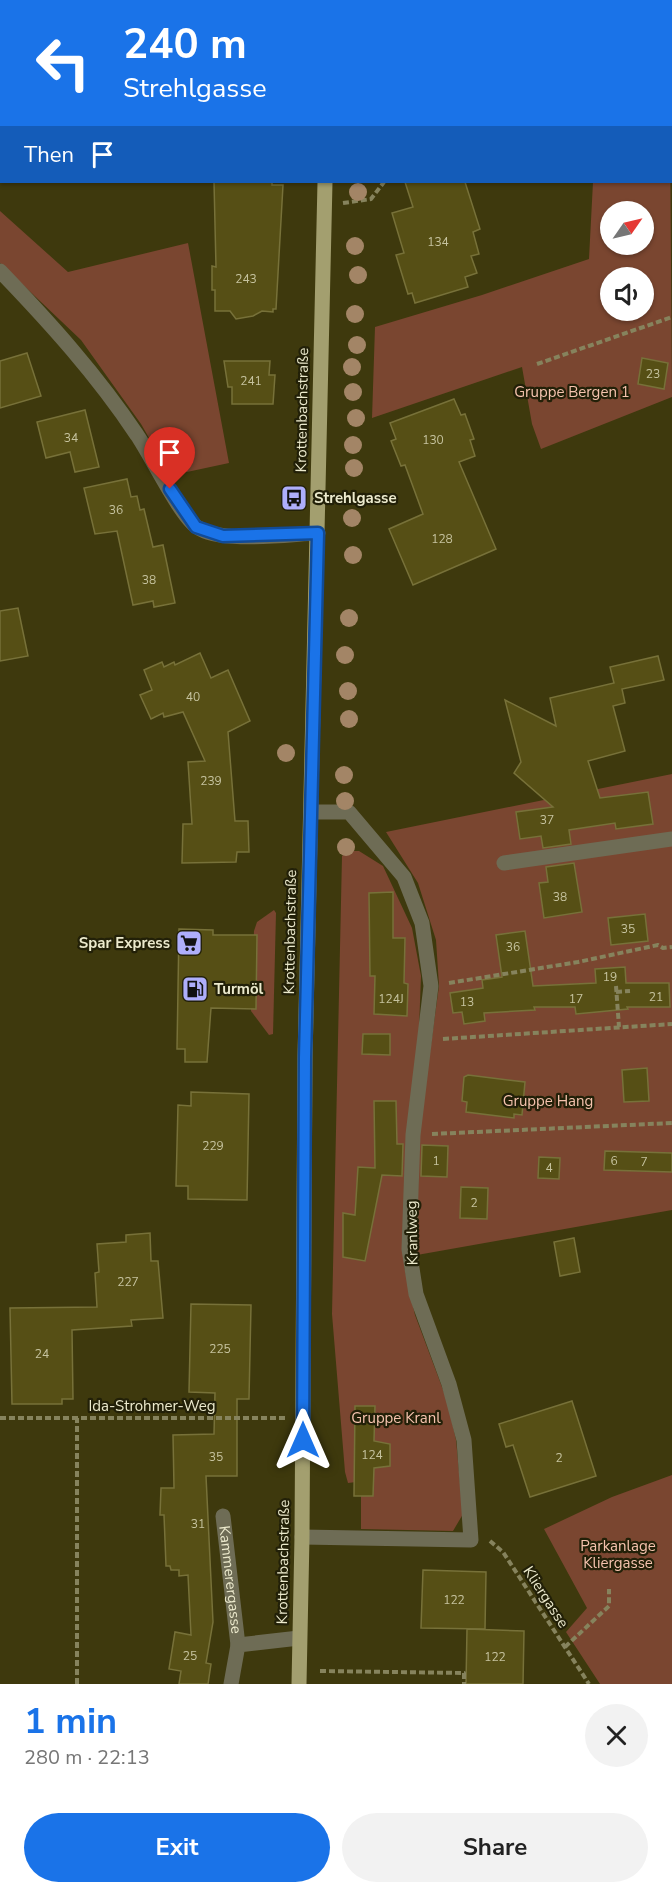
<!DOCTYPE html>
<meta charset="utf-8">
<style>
:root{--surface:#fff;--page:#f2f2f2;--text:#222;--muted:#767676;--accent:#1a73e8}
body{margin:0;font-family:"Nunito Sans",sans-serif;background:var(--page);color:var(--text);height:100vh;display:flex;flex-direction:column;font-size:22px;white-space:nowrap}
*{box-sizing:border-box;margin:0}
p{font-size:20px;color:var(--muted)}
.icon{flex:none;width:33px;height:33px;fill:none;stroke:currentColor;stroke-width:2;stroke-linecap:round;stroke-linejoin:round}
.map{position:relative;height:1684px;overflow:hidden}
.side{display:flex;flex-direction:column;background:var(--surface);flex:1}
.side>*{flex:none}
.banner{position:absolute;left:0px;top:0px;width:672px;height:183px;box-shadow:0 2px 4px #0004;background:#1a73e8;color:#fff;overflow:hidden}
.needle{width:39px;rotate:56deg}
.buttons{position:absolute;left:600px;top:201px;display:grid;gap:12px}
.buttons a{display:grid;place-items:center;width:54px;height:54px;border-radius:50%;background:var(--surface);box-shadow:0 2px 4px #0004;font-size:30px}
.pin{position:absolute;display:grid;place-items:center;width:51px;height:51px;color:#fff;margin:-62px -26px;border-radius:50% 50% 50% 0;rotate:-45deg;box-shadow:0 0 6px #0007}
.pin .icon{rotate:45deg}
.me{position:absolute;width:66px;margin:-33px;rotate:0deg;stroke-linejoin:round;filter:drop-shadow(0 0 4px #0008)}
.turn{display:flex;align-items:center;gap:21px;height:126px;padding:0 24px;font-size:27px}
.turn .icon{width:78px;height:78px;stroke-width:2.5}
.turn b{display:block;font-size:42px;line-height:51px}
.then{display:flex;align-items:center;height:57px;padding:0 24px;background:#0003;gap:12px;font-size:22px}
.round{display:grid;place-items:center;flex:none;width:63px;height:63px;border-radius:32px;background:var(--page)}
.overview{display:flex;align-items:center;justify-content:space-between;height:102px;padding:0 24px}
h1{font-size:36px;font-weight:700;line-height:45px;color:var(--accent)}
.primary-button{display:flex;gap:12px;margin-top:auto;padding:12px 24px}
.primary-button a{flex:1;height:69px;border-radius:36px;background:var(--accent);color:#fff;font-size:24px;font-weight:700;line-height:69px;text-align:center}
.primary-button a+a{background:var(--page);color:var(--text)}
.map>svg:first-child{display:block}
.green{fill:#7a4630;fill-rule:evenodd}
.building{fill:#564f15;stroke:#777139;stroke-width:1.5}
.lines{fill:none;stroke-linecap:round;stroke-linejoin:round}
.path{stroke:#86835d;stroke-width:4;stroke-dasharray:6 3;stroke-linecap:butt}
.minor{stroke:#6e6c55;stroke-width:15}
.major{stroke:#a39f6f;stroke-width:15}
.tree{fill:#a38566}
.route-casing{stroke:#114b97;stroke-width:15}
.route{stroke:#1a73e8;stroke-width:10}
.labels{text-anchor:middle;stroke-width:4.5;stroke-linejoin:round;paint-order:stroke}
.number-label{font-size:12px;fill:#c6c39f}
.park-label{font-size:15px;fill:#f6c3ae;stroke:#222008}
.street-label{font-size:15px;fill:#eceacd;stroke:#222008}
.poi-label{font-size:15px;font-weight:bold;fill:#eceacd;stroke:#222008;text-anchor:start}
</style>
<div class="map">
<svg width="672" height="1684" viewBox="0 0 672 1684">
<rect width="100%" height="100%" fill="#3e390d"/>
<g class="green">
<polygon points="555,0 672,0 672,50 670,2"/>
<path d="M670 126 672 397 541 449 532 424 522 367 372 418 375 327 482 295 589 259 593 182H670ZM610 212H644V244H610ZM610 278H644V310H610Z"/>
<polygon points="0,211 68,272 188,243 229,463 187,472 163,462 141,424 81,340 0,263"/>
<polygon points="672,774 672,1210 417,1255 419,1132 439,986 436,940 418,883 386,832"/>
<polygon points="350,851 359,851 383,866 412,928 421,976 419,1029 406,1144 404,1266 415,1315 448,1403 456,1440 463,1514 453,1531 361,1529 361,1489 356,1482 348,1483 345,1472 332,1314 342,856"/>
<polygon points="274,910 276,913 273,1034 269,1035 251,1011 254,931 257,922"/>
<polygon points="672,1475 672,1684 600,1684 566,1632 587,1608 544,1529 612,1497"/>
</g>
<g class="building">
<polygon points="214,182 272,182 272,185 283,185 276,309 273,309 273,312 262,311 253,316 236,319 230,311 215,311 215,290 212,290 212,266 216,267"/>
<polygon points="405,182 465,182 480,229 473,232 479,254 471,256 477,273 465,277 468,287 415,303 412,293 408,294 396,255 404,253 392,213 413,207"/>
<polygon points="27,353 41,396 0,408 0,361"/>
<polygon points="642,358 668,363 664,389 638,384"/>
<polygon points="224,361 270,361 269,375 275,375 273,404 232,404 232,387 228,387"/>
<polygon points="454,399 461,415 465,414 474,439 470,440 475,456 459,462 496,549 413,585 389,529 423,514 405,465 401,466 391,441 396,439 390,423"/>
<polygon points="85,410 99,467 75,472 70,452 46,458 37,422"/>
<polygon points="127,479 131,497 137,496 140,510 144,509 153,547 163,545 175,603 154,607 153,601 133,605 117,531 95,534 84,488"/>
<polygon points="18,608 28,656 0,661 0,611"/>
<polygon points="200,653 211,678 228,670 250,721 228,732 235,821 248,821 249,852 237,852 236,862 182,863 183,824 192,824 188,762 205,761 183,712 164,717 163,713 151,719 140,695 152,690 144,670 162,662 164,667 174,662 175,665"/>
<polygon points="658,656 664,680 622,689 625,703 613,706 625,751 588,761 600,798 648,792 653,824 616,829 615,823 569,830 571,844 543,848 541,836 520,839 516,812 553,807 514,773 521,762 505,700 556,726 550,698 614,683 610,667"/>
<polygon points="574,863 582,912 544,918 539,883 548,882 546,867"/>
<polygon points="393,892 393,938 405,938 404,983 408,984 407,1016 374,1014 375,976 370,976 369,893"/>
<polygon points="645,914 648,941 611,945 608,918"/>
<polygon points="179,929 213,930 213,935 257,935 256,1009 211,1008 207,1062 185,1062 185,1049 177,1049"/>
<polygon points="525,931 533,986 596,983 595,969 625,967 626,983 669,983 670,1007 627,1007 628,1009 576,1014 575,1007 534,1007 535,1010 484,1013 485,1021 464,1024 462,1012 453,1013 450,993 483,988 482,980 502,977 496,935"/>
<polygon points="363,1034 390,1034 390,1055 362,1054"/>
<polygon points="647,1068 649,1101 624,1102 622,1070"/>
<polygon points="468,1075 525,1082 522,1115 514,1114 514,1118 466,1112 467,1102 462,1101 464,1077"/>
<polygon points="191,1092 249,1094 247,1200 188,1199 188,1186 176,1186 178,1105 191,1106"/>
<polygon points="374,1101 396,1101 397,1144 403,1144 402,1176 382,1175 365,1261 343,1257 343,1213 355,1215 358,1167 375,1168"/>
<polygon points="422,1145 448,1146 447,1177 421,1176"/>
<polygon points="605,1151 672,1153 672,1172 604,1170"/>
<polygon points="539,1157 560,1158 559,1179 538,1178"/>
<polygon points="461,1187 488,1188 487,1219 460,1218"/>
<polygon points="150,1233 151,1261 158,1261 163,1318 131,1320 132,1326 72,1330 73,1399 62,1399 62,1404 12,1404 10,1308 97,1307 95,1273 99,1272 97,1244 126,1242 126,1235"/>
<polygon points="574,1238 580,1272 560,1276 554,1242"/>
<polygon points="191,1304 251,1305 249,1399 237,1399 237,1476 206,1476 213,1622 206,1663 211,1664 208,1684 179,1684 181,1671 169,1669 175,1632 191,1635 188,1575 179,1576 179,1570 171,1570 170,1566 166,1566 164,1515 160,1515 161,1488 174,1488 173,1435 214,1434 215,1393 189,1392"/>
<polygon points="572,1401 596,1476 530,1497 513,1445 506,1447 499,1424"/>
<polygon points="355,1406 375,1406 374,1441 390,1444 390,1466 374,1468 373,1496 354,1496"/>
<polygon points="423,1570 486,1572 485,1629 421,1628"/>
<polygon points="467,1629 524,1631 523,1684 466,1684"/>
</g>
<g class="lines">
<g class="path">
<polyline points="670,122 672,122"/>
<polyline points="343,203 371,199 384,182"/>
<polyline points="537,364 672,317"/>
<polyline points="449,983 578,962 658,945 663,948 672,947"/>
<polyline points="616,986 619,1027"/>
<polyline points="616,992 630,991"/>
<polyline points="443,1039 672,1024"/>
<polyline points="432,1134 672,1123"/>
<polyline points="0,1418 285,1418"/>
<polyline points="490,1541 503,1552 589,1684"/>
<polyline points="565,1647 609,1606 609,1589"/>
<polyline points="320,1671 464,1673 464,1684"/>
<polyline points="77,1684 77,1418"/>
</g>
<g class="minor">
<path d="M0 271C50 323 97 375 137 435 151 455 180 516 197 527 220 544 289 534 318 533"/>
<polyline points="504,863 672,839"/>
<path id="s1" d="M223 1516 238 1645"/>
<polyline points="302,1537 471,1540 464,1440 449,1384 416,1294 409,1249 413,1135 431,986 422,923 404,877 349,812 311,812"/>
<polyline points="231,1684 238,1645 299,1638"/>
</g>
<g class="major">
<polyline points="330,2 330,0"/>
<polyline points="299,1684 302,1537 305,1058 325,182"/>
</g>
</g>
<g class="tree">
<circle cx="358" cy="192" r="9"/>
<circle cx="355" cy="246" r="9"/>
<circle cx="358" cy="275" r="9"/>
<circle cx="355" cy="314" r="9"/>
<circle cx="357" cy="345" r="9"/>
<circle cx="352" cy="367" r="9"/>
<circle cx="353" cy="392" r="9"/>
<circle cx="356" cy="418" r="9"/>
<circle cx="353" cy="445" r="9"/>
<circle cx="354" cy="468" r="9"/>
<circle cx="352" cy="518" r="9"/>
<circle cx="353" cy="555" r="9"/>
<circle cx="349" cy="618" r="9"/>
<circle cx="345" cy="655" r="9"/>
<circle cx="348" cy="691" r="9"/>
<circle cx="349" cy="719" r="9"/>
<circle cx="286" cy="753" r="9"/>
<circle cx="344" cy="775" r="9"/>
<circle cx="345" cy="801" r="9"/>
<circle cx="346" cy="847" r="9"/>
</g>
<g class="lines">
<defs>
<polyline id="route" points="170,489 196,527 223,536 318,533 305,1058 303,1440"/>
</defs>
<use href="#route" class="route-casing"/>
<use href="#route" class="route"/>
</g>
<defs>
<symbol id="bus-square" viewBox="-11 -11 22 22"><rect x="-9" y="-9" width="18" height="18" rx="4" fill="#aeaefb" stroke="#222008"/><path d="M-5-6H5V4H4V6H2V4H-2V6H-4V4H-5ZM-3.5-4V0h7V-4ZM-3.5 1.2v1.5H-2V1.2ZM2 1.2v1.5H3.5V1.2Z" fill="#111"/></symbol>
<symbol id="supermarket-square" viewBox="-11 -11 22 22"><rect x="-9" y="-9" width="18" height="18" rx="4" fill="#aeaefb" stroke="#222008"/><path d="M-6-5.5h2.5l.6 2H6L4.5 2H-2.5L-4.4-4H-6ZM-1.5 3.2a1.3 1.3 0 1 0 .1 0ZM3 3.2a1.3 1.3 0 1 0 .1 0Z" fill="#111"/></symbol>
<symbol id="fuel-square" viewBox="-11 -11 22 22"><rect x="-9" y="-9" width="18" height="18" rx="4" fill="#aeaefb" stroke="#222008"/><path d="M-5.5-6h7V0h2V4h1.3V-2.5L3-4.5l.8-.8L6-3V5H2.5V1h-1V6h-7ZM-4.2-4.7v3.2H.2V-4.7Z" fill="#111"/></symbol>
</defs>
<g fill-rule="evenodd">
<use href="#bus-square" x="279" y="483" width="30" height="30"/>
<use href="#supermarket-square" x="174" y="928" width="30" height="30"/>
<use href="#fuel-square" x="180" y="974" width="30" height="30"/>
</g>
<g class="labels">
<g class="number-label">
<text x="438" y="246">134</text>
<text x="246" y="283">243</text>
<text x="653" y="378">23</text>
<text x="251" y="385">241</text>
<text x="71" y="442">34</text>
<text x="433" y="444">130</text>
<text x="116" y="514">36</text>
<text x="442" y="543">128</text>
<text x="149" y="584">38</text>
<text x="193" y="701">40</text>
<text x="211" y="785">239</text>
<text x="547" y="824">37</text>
<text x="560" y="901">38</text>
<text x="628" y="933">35</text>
<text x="513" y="951">36</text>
<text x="610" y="981">19</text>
<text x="656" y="1001">21</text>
<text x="391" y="1003">124J</text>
<text x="576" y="1003">17</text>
<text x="467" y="1006">13</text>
<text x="213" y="1150">229</text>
<text x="436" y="1165">1</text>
<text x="614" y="1165">6</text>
<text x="644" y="1166">7</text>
<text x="549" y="1172">4</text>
<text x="474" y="1207">2</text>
<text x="128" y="1286">227</text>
<text x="220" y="1353">225</text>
<text x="42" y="1358">24</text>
<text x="372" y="1459">124</text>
<text x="216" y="1461">35</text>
<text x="559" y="1462">2</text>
<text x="198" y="1528">31</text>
<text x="454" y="1604">122</text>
<text x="190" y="1660">25</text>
<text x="495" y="1661">122</text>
</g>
<g class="park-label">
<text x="572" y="397">Gruppe Bergen 1</text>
<text x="548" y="1106">Gruppe Hang</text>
<text x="396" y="1423">Gruppe Kranl</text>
<text x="618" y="1551">Parkanlage<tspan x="618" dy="17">Kliergasse</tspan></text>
</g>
<g class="street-label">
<text transform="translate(302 410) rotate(-89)" y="5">Krottenbachstraße</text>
<text transform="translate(290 932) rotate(-89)" y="5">Krottenbachstraße</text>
<text transform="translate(412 1233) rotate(-91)" y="5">Kranlweg</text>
<text x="152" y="1411">Ida-Strohmer-Weg</text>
<text transform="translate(283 1562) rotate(-89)" y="5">Krottenbachstraße</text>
<text dy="5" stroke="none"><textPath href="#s1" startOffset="64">Kammerergasse</textPath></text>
<text transform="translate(546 1597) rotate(57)" y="5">Kliergasse</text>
</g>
<g class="poi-label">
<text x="314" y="503">Strehlgasse</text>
<text x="170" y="948" text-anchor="end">Spar Express</text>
<text x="214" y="994">Turmöl</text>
</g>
</g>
</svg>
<div class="buttons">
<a><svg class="needle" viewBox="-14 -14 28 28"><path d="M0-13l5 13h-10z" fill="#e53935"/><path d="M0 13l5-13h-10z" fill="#767676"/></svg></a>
<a><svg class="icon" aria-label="sound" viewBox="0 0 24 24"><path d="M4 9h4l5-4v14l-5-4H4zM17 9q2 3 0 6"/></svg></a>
</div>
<div class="pin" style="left:170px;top:489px;background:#d93025"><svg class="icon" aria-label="arrive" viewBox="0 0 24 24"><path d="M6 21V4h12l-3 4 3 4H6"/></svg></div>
<svg class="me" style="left:303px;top:1440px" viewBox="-20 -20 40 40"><path d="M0-17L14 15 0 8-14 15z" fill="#1a73e8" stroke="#fff" stroke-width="4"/></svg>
<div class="banner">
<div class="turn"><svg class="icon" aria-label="left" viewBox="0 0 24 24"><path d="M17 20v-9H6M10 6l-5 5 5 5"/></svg><div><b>240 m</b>Strehlgasse</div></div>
<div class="then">Then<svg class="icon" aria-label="arrive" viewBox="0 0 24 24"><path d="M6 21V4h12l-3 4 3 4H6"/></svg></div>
</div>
</div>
<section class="side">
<div class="overview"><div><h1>1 min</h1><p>280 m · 22:13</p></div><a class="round"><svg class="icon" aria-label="close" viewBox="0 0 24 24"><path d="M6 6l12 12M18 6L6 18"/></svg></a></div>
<div class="primary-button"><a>Exit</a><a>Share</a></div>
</section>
